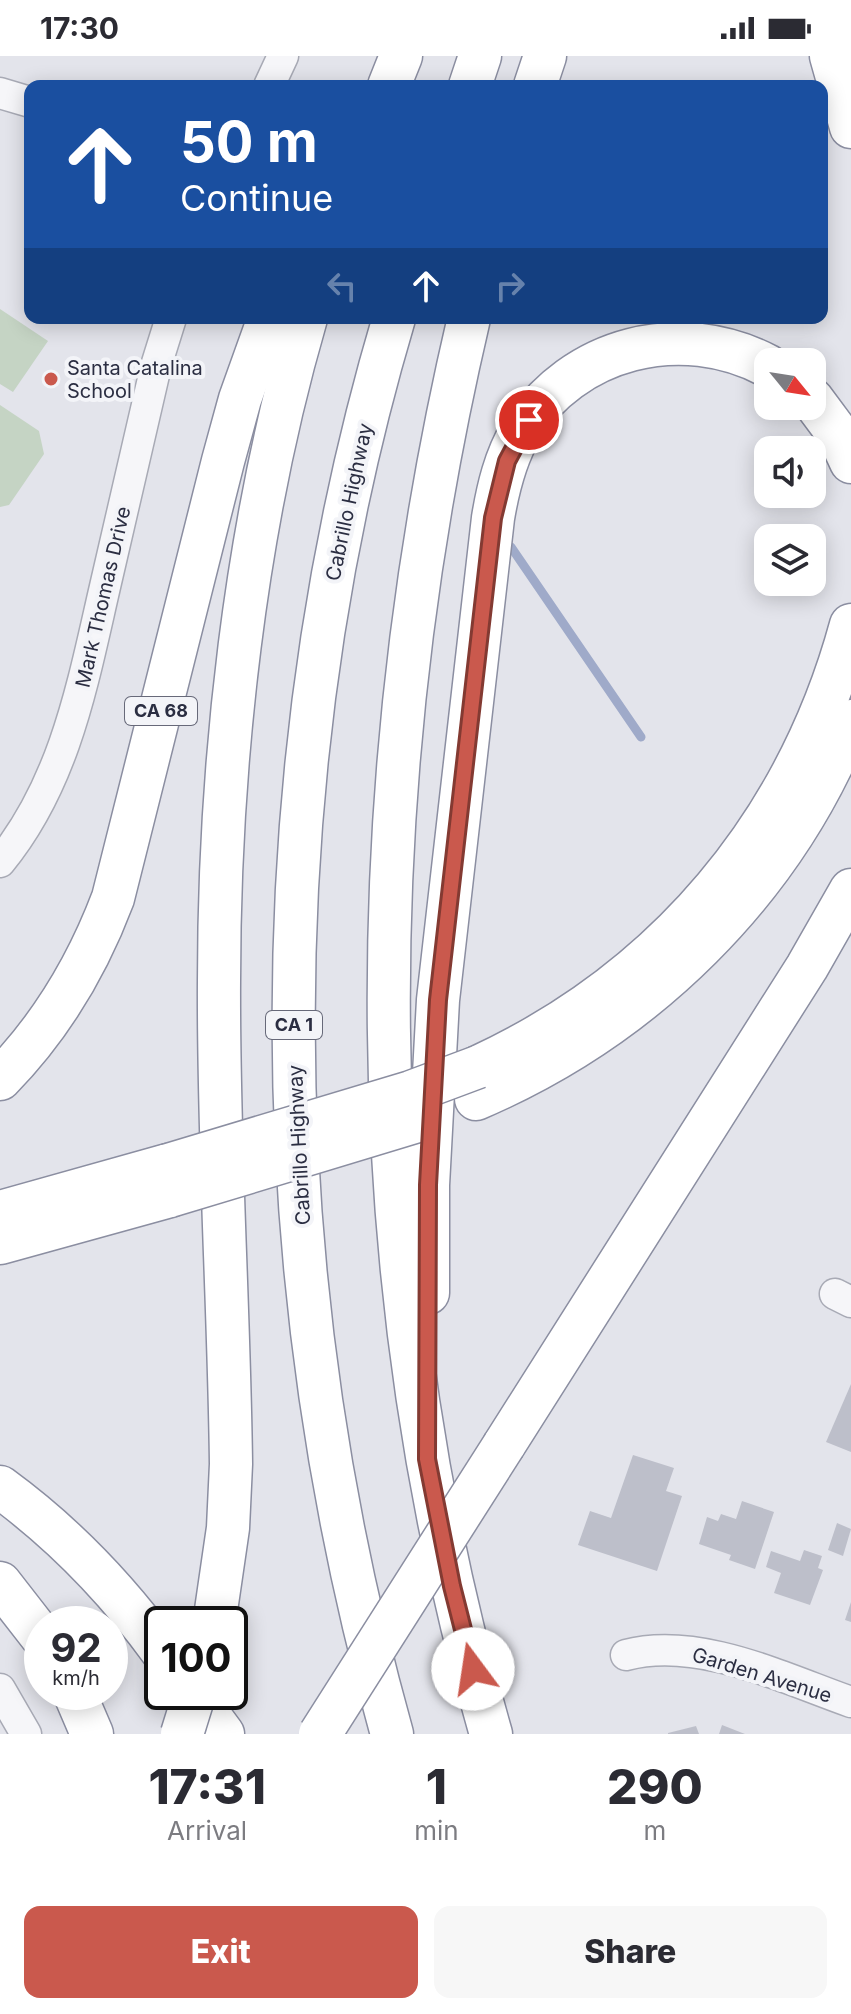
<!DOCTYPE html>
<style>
:root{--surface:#fff;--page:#f7f7f7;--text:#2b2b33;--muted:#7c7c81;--accent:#ca594d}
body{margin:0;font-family:Inter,sans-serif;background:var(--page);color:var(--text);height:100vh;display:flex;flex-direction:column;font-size:30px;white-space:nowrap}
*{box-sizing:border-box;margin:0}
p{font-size:26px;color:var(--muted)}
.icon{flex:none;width:44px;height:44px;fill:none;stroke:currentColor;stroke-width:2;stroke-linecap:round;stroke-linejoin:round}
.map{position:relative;height:1678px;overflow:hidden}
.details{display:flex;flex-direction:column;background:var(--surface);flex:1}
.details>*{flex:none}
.guide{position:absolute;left:24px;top:24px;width:804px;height:244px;border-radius:16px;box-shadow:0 4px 20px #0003;background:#1a4fa0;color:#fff;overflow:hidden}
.needle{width:52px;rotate:120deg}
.fabs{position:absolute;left:754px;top:292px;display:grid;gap:16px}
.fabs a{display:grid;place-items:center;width:72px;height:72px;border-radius:16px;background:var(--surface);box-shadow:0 4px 20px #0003;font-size:40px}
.speed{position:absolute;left:24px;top:1550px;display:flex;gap:16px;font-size:40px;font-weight:700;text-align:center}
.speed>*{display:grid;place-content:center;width:104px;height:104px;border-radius:50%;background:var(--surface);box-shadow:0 4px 20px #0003;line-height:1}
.speed small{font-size:20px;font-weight:400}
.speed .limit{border:4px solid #111;border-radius:12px;background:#fff;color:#111}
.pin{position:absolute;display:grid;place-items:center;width:68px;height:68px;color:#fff;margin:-34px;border:4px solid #fff;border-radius:50%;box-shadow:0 2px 8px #0007}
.me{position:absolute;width:88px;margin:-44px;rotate:346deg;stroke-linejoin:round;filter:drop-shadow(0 0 6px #0008)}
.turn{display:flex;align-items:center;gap:28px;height:168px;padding:0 24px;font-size:36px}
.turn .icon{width:104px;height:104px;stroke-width:2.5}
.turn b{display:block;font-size:56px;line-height:68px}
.lanes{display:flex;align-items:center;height:76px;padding:0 24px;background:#0003;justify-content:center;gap:40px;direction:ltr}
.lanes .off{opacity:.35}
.eta{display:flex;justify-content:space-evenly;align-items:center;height:136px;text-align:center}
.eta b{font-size:48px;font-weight:800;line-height:56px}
.action{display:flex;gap:16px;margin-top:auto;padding:16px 24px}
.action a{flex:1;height:92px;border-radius:16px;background:var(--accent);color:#fff;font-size:32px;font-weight:800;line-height:92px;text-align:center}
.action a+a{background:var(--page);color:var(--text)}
.status{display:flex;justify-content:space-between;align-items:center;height:56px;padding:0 40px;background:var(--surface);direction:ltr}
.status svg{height:22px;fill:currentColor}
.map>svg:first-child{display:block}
.green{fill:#c5d4c4}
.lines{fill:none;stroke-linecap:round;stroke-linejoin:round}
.stream{stroke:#9faac9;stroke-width:9}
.building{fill:#bdbfca}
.minor-casing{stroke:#a8aab5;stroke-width:33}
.highway-casing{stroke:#8b8ea1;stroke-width:45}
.minor{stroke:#f6f6f9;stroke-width:30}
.highway{stroke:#fff;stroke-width:42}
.highway-bridge-casing{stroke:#8b8ea1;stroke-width:45;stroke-linecap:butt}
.highway-bridge{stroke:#fff;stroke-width:42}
.route-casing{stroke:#833a32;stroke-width:20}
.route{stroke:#ca594d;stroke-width:14}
.poi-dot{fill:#ca594d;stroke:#f3f4f8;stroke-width:3}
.labels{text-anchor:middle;stroke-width:8;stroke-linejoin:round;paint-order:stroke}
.shield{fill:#f3f4f8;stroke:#676979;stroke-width:2}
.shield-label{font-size:18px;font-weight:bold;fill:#2b2e42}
.poi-label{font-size:20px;fill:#2b2e42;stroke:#f3f4f8;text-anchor:start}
.street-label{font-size:20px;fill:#2b2e42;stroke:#f3f4f8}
</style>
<div class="status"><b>17:30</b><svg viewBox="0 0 49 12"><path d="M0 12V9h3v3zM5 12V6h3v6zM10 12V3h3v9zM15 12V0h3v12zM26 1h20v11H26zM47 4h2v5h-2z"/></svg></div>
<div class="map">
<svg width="851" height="1678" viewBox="0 0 851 1678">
<rect width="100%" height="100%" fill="#e3e4eb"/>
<g class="green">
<polygon points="0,253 48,285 13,336 0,328"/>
<polygon points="0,349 39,375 44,398 9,449 0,451"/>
</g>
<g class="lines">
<polyline class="stream" points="511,491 641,681"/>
</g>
<g class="building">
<polygon points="851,1328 851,1396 826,1386"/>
<polygon points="633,1399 674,1412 666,1435 682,1440 657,1515 578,1489 590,1455 611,1462"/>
<polygon points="742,1445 774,1456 755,1513 729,1504 731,1499 699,1488 707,1461 718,1465 721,1458 736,1463"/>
<polygon points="837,1467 851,1473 843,1500 828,1494"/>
<polygon points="804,1494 822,1500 818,1512 823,1514 810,1549 774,1537 781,1517 766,1511 771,1495 800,1505"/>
<polygon points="851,1546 851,1566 845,1564"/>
<polygon points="722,1669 745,1678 719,1678"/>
<polygon points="696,1670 699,1678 668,1678 668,1677"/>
</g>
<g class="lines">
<defs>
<g id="minor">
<polyline points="269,30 283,0"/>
<polyline points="0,37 30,46"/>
<path d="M0 806C64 728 82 631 104 535 121 460 138 385 156 310L171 262"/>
<polyline points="835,1238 851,1246"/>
<path d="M626 1599C698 1580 783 1622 851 1646"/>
<polyline points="0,1633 26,1678"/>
</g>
<g id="highway">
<polyline points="831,0 851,71"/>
<polyline points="389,30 401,0"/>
<polyline points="470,30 480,0"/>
<polyline points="535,30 545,0"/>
<path d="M469 262C360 727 357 1218 491 1678"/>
<polyline points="812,343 838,378 851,406"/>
<path d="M478 1011C666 924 797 768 851 569"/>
<path d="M0 1023C52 970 87 911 113 842L223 405 240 343 269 262"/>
<path d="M476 1043C644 971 783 836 851 665"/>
<polyline points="0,1156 168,1109"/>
<polyline points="0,1187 170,1140"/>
<path d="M428 1237V1129L438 944 493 462C498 432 505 402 521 375 573 291 681 264 768 310"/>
<polyline points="504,1389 807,911 851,834"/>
<path d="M0 1431C63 1477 116 1532 162 1595"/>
<polyline points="0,1527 42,1581"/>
<path d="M214 1568 228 1472 231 1408C229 1247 218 1086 219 925 219 707 245 471 306 262"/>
<polyline points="74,1636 92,1678"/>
<polyline points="192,1636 223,1678"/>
<path d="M392 1678C263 1218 258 720 394 262"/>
</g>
</defs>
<use href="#minor" class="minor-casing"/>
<use href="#highway" class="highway-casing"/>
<use href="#minor" class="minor"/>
<use href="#highway" class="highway"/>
<defs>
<g id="highway-bridge">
<polyline points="168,1109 411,1036 478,1011"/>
<polyline points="170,1140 421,1064"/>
<polyline points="182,1678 195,1636"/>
<polyline points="320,1678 504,1389"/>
</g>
</defs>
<use href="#highway-bridge" class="highway-bridge-casing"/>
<use href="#highway-bridge" class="highway-bridge"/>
</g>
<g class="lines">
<defs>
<polyline id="route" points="473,1613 452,1530 427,1403 428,1129 438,944 493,462 507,405 529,364"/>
</defs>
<use href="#route" class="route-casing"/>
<use href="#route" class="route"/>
</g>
<circle class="poi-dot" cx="51" cy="323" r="8"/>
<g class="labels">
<g class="shield">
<rect x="125" y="641" width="72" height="28" rx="6"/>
<rect x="266" y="955" width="56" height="28" rx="6"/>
</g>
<g class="shield-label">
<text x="161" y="661">CA 68</text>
<text x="294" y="975">CA 1</text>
</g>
<g class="poi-label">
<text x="67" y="319">Santa Catalina<tspan x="67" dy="23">School</tspan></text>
</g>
<g class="street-label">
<text transform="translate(349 446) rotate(-78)" y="7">Cabrillo Highway</text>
<text transform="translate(103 541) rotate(-77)" y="7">Mark Thomas Drive</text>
<text transform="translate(299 1089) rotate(-93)" y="7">Cabrillo Highway</text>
<text transform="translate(762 1619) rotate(17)" y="7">Garden Avenue</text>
</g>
</g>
</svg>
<div class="fabs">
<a><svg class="needle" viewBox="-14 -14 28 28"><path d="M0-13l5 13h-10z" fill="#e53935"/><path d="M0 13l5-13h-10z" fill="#7c7c81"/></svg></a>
<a><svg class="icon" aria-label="sound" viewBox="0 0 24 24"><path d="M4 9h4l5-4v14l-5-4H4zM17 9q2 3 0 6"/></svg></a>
<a><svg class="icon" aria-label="layers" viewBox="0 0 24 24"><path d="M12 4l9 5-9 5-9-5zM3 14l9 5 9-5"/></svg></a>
</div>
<div class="speed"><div>92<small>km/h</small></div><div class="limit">100</div></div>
<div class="pin" style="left:529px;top:364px;background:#d93025"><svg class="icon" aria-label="arrive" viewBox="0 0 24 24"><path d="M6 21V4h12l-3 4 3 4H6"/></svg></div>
<svg class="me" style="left:473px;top:1613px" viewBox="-20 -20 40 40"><circle r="19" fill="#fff"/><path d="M0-13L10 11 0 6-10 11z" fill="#ca594d"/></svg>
<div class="guide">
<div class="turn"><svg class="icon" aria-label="ahead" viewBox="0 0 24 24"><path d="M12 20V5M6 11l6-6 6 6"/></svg><div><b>50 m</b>Continue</div></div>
<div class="lanes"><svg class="icon off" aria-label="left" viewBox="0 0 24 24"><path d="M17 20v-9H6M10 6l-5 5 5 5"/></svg><svg class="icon" aria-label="ahead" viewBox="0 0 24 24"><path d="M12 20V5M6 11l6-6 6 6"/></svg><svg class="icon off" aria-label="right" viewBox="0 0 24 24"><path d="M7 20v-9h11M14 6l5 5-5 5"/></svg></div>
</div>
</div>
<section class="details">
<div class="eta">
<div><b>17:31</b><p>Arrival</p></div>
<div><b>1</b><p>min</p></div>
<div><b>290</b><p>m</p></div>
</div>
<div class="action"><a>Exit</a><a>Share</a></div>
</section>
